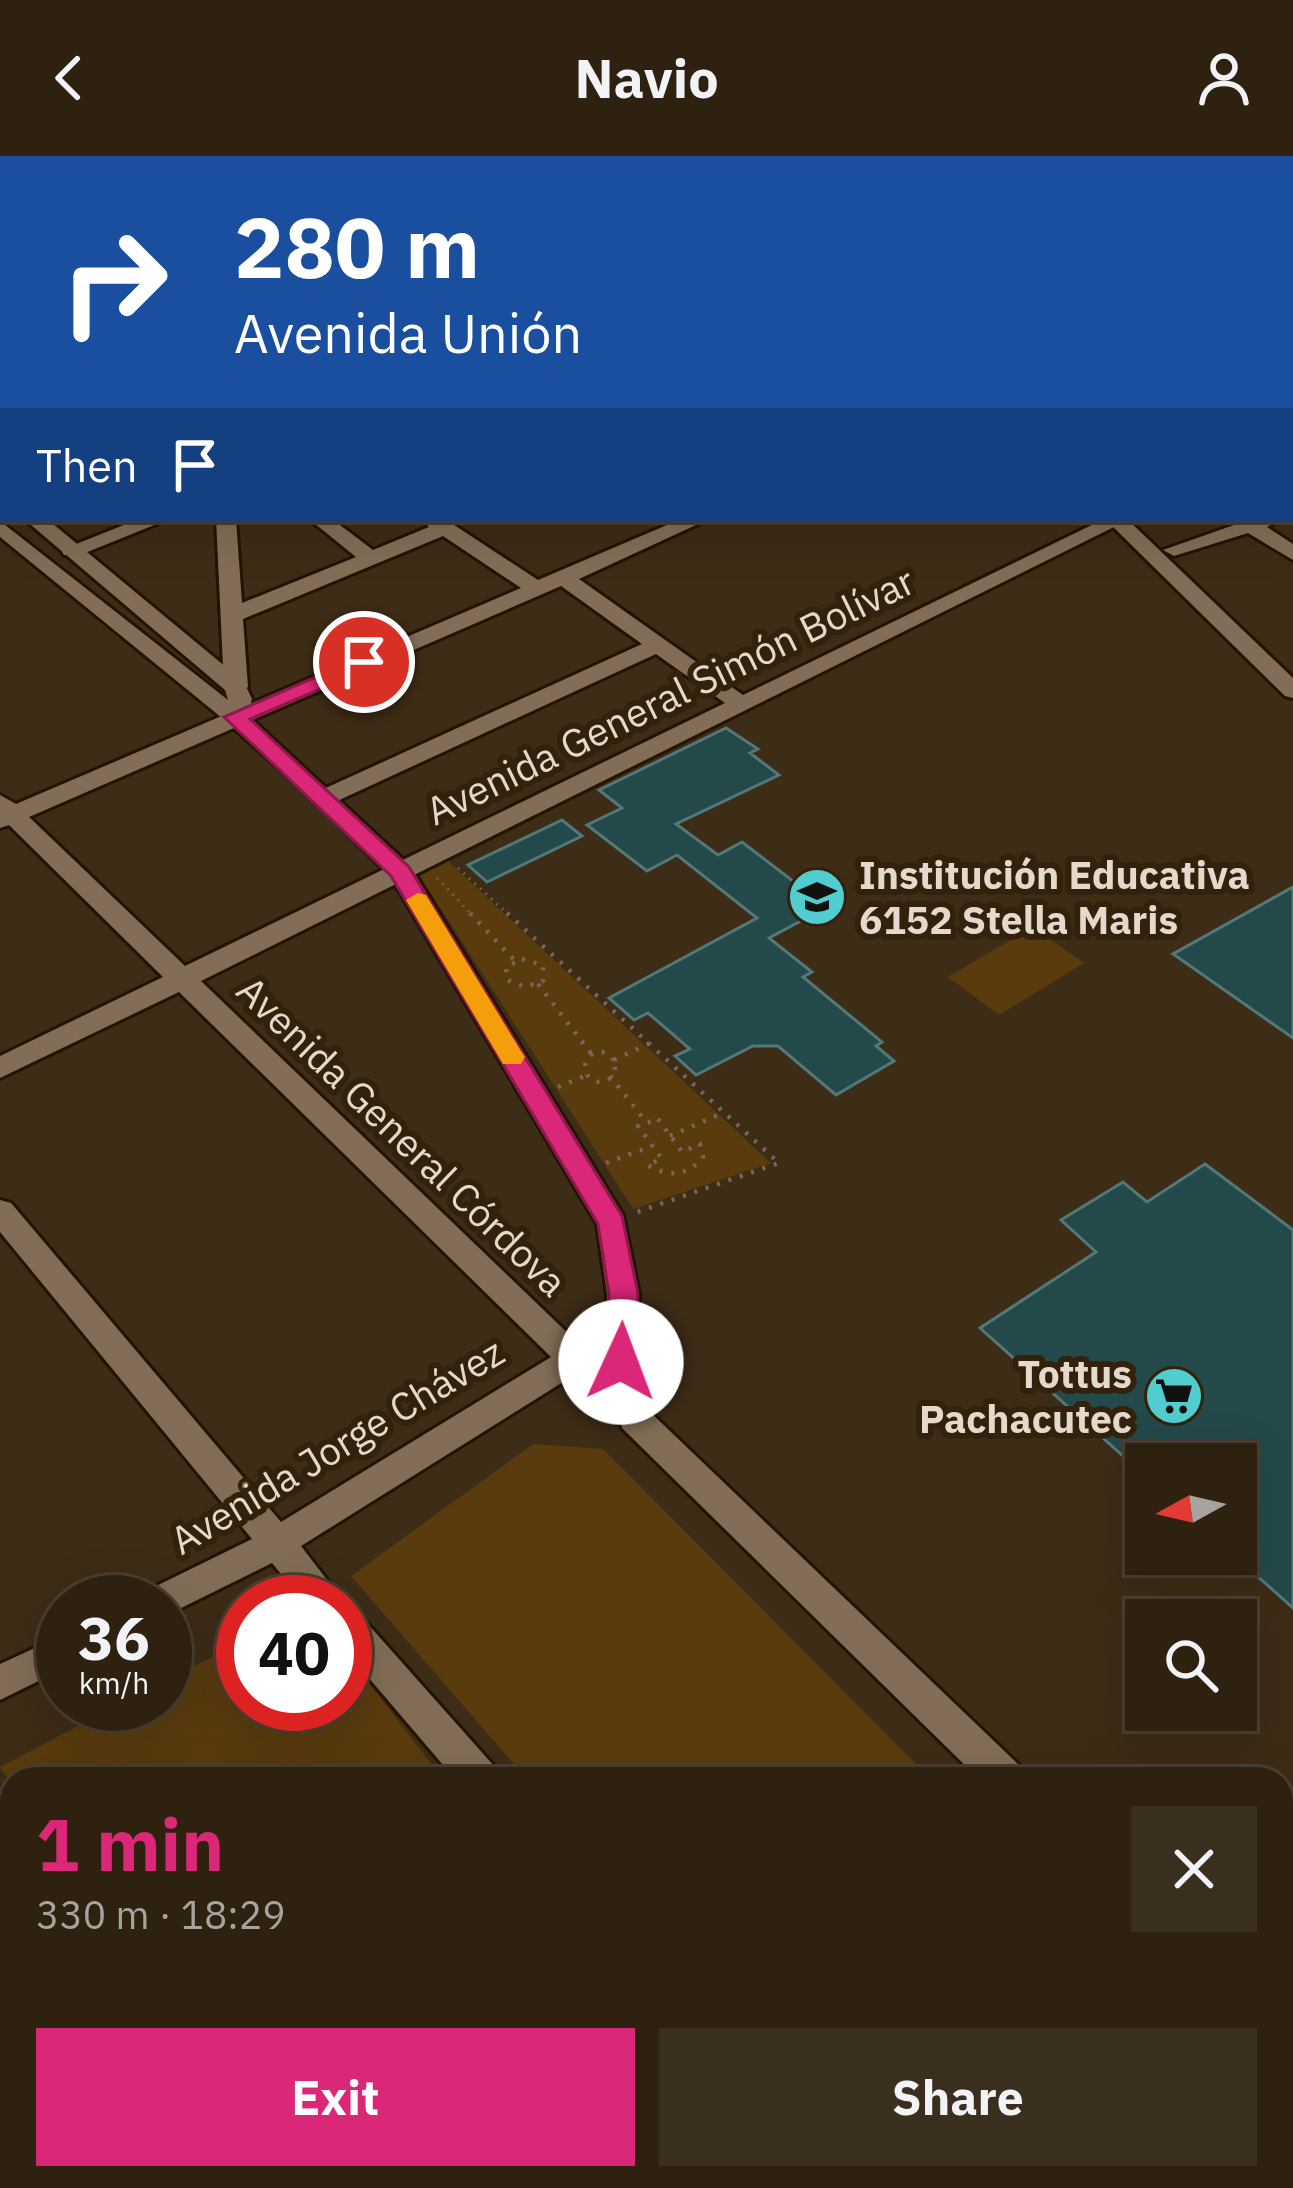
<!DOCTYPE html>
<meta charset="utf-8">
<style>
:root{--surface:#2e2110;--page:#3a2e1e;--text:#f1f3f6;--muted:#a7a39f;--line:#493e30;--accent:#db2777}
body{margin:0;font-family:"IBM Plex Sans",sans-serif;background:var(--page);color:var(--text);height:100vh;display:flex;flex-direction:column;font-size:45px;white-space:nowrap}
*{box-sizing:border-box;margin:0}
p{font-size:39px;color:var(--muted)}
.icon{flex:none;width:66px;height:66px;fill:none;stroke:currentColor;stroke-width:2;stroke-linecap:round;stroke-linejoin:round}
.map{position:relative;flex:1;overflow:hidden}
.sheet{position:absolute;left:0px;top:1611px;width:1293px;height:423px;display:flex;flex-direction:column;background:var(--surface);border-radius:36px 36px 0 0;box-shadow:0 12px 48px #0002,0 0 0 3px var(--line)}
.sheet>*{flex:none}
.hud{position:absolute;left:0px;top:0px;width:1293px;height:366px;box-shadow:0 12px 48px #0002,0 0 0 3px var(--line);background:#1a4fa0;color:#fff;overflow:hidden}
.needle{width:78px;rotate:262deg}
.controls{position:absolute;left:1125px;top:1287px;display:grid;gap:24px}
.controls a{display:grid;place-items:center;width:132px;height:132px;border-radius:0px;background:var(--surface);box-shadow:0 12px 48px #0002,0 0 0 3px var(--line);font-size:60px}
.speed{position:absolute;left:36px;top:1419px;display:flex;gap:24px;font-size:60px;font-weight:700;text-align:center}
.speed>*{display:grid;place-content:center;width:156px;height:156px;border-radius:50%;background:var(--surface);box-shadow:0 12px 48px #0002,0 0 0 3px var(--line);line-height:1}
.speed small{font-size:30px;font-weight:400}
.speed .limit{border:18px solid #d22;background:#fff;color:#111}
.pin{position:absolute;display:grid;place-items:center;width:102px;height:102px;color:#fff;margin:-51px;border:6px solid #fff;border-radius:50%;box-shadow:0 3px 12px #0007}
.me{position:absolute;width:132px;margin:-66px;rotate:2deg;stroke-linejoin:round;filter:drop-shadow(0 0 9px #0008)}
.turn{display:flex;align-items:center;gap:42px;height:252px;padding:0 36px;font-size:54px}
.turn .icon{width:156px;height:156px;stroke-width:2.5}
.turn b{display:block;font-size:84px;line-height:102px}
.then{display:flex;align-items:center;height:114px;padding:0 36px;background:#0003;gap:24px;font-size:45px}
.round{display:grid;place-items:center;flex:none;width:126px;height:126px;border-radius:0px;background:var(--page)}
.headline{display:flex;align-items:center;justify-content:space-between;height:204px;padding:0 36px}
h1{font-size:72px;font-weight:800;line-height:90px;color:var(--accent)}
.action{display:flex;gap:24px;margin-top:auto;padding:24px 36px}
.action a{flex:1;height:138px;border-radius:0px;background:var(--accent);color:#fff;font-size:48px;font-weight:800;line-height:138px;text-align:center}
.action a+a{background:var(--page);color:var(--text)}
header{display:flex;justify-content:space-between;align-items:center;height:156px;padding:0 36px;background:var(--surface);font-size:54px;font-weight:800}
.map>svg:first-child{display:block}
.green{fill:#593b0e}
.building{fill:#24494a;stroke:#527879;stroke-width:3}
.lines{fill:none;stroke-linecap:round;stroke-linejoin:round}
.minor-casing{stroke:#231401;stroke-width:6}
.tertiary-casing{stroke:#231401;stroke-width:6}
.primary-casing{stroke:#231401;stroke-width:6}
.path-far1{stroke:#776856;stroke-width:3;stroke-dasharray:1.5 6;stroke-linecap:butt}
.path{stroke:#776856;stroke-width:4.5;stroke-dasharray:3 9;stroke-linecap:butt}
.minor{fill:#826e56;fill-rule:evenodd}
.tertiary{fill:#826e56;fill-rule:evenodd}
.primary{fill:#ae844c;fill-rule:evenodd}
.route{fill:#db2777;stroke:#8e194d;stroke-width:3}
.slow{fill:#f59e0b}
.labels{text-anchor:middle;stroke-width:12;stroke-linejoin:round;paint-order:stroke}
.street-label{font-size:39px;fill:#e4d9cc;stroke:#32220c}
.poi-label{font-size:39px;font-weight:bold;fill:#e4d9cc;stroke:#32220c;text-anchor:start}
</style>
<header><svg class="icon" aria-label="back" viewBox="0 0 24 24"><path d="M15 5l-7 7 7 7"/></svg>Navio<svg class="icon" aria-label="person" viewBox="0 0 24 24"><circle cx="12" cy="8" r="4"/><path d="M4 21q1-7 8-7t8 7"/></svg></header>
<div class="map">
<svg width="1293" height="2032" viewBox="0 0 1293 2032">
<rect width="100%" height="100%" fill="#3d2c16"/>
<g class="green">
<polygon points="448,705 771,1007 633,1053 418,717"/>
<polygon points="1033,771 1084,807 999,859 948,821"/>
<polygon points="533,1288 603,1293 931,1623 527,1623 351,1420"/>
<polygon points="243,1485 243,1548 345,1548 345,1496 443,1623 12,1623 12,1628 0,1611 120,1548 165,1548 165,1525"/>
<polygon points="0,1759 12,1778 12,2022 174,2022 180,2032 0,2032"/>
<polygon points="285,2022 538,2022 522,2032 292,2032"/>
</g>
<g class="building">
<polygon points="726,572 758,593 750,597 779,619 676,668 718,699 742,686 827,751 769,782 812,816 803,821 882,886 876,890 894,905 836,939 778,890 753,890 696,919 675,900 690,893 648,857 634,864 609,842 757,762 677,699 647,715 587,669 622,652 599,634"/>
<polygon points="562,664 582,680 487,726 468,709"/>
<polygon points="1293,731 1293,882 1173,798"/>
<polygon points="1205,1008 1293,1074 1293,1452 1236,1401 1236,1308 1132,1308 980,1172 1096,1096 1061,1064 1123,1026 1147,1046"/>
</g>
<g class="lines">
<defs>
<g id="minor">
<polygon points="1,0 22,0 24,3 3,3"/>
<rect x="1011" y="0" width="16" height="3"/>
<rect x="1115" y="0" width="16" height="3"/>
<polygon points="0,74 3,75 3,86 0,85"/>
<rect x="0" y="110" width="3" height="10"/>
<rect x="1290" y="173" width="3" height="11"/>
<polygon points="0,185 3,186 3,199 0,198"/>
<polygon points="1293,242 1293,254 1290,255 1290,243"/>
<polygon points="3,246 3,258 0,259 0,247"/>
<polygon points="139,363 169,363 80,399 64,399 61,394"/>
<path d="M216 363H236L242 447 356 401 309 363H332L373 394 429 371 421 363H445L538 424 681 363H709L579 423 743 539 1104 363 1126 365 201 825 576 1185C594 1175 611 1158 632 1165L637 1174 632 1183 597 1205 651 1262 646 1272C617 1281 590 1240 571 1221L301 1390 344 1446H304L272 1407 165 1460V1446H141L146 1435 252 1383 0 1076V1044L11 1047 281 1366 551 1201 179 836 0 922V900L163 821 9 669 0 672V639L16 648 521 432 443 380 243 463 248 531 236 538 224 531ZM561 430 642 488 317 636 314 641 317 646H335L656 498 725 547 185 810 29 661Z"/>
<polygon points="1251,363 1282,363 1267,371 1293,388 1293,404 1248,377 1174,400 1163,394"/>
<polygon points="345,1452 358,1457 494,1610 499,1623 455,1623 345,1494"/>
<polygon points="63,1479 63,1513 0,1544 0,1508"/>
<polygon points="0,1708 12,1713 12,1767 0,1762"/>
<polygon points="1293,1713 1293,1760 1281,1765 1281,1718"/>
<polygon points="182,2022 230,2022 234,2032 186,2032"/>
<polygon points="805,2022 854,2022 858,2032 809,2032"/>
<polygon points="962,2022 1012,2022 1008,2032 958,2032"/>
</g>
<g id="tertiary">
<polygon points="0,329 3,330 3,343 0,342"/>
<polygon points="24,363 47,363 244,526 252,543 247,559 410,710 623,1059 639,1138 639,1225 649,1255 1020,1610 1025,1623 979,1623 622,1272 607,1225 607,1138 597,1068 391,721 317,646 227,566 0,381 0,365 228,544 225,534"/>
<polygon points="1105,363 1127,363 1293,522 1293,542 1285,540"/>
</g>
<polygon id="primary" points="1293,1984 1293,2032 1237,2032 1237,2022 1281,2022 1281,1989"/>
</defs>
<use href="#minor" class="minor-casing"/>
<use href="#tertiary" class="tertiary-casing"/>
<use href="#primary" class="primary-casing"/>
<g class="path-far1">
<polyline points="1219,0 1223,3"/>
<polyline points="458,712 510,760"/>
<polyline points="437,722 473,760"/>
</g>
<g class="path">
<polyline points="470,757 515,805"/>
<polyline points="507,757 779,1007 634,1057"/>
<polygon points="522,803 543,809 543,825 525,831 507,824 506,811"/>
<polyline points="538,828 593,900"/>
<circle cx="600" cy="911" r="15"/>
<polyline points="614,904 650,887"/>
<polyline points="610,920 647,967"/>
<polyline points="558,931 587,919"/>
<path d="M658 963 682 996 700 988 703 1001C687 1021 668 1021 647 1009L662 1003 638 970Z"/>
<polyline points="670,980 725,956"/>
<polyline points="606,1007 652,990"/>
</g>
<use href="#minor" class="minor"/>
<use href="#tertiary" class="tertiary"/>
<use href="#primary" class="primary"/>
</g>
<polygon class="route" points="364,500 372,502 372,511 250,563 409,711 622,1060 638,1138 636,1206 631,1215 610,1215 606,1206 609,1138 598,1068 391,720 224,561"/>
<polygon class="slow" points="418,737 426,739 521,895 525,901 521,908 503,908 406,744"/>
<defs>
<symbol id="school-disc" viewBox="-11 -11 22 22"><circle r="9.5" fill="#52cdcf" stroke="#32220c"/><path d="M0-5L7-2L0 1L-7-2ZM-4 1L0 2.5L4 1V4Q0 6-4 4Z" fill="#111"/></symbol>
<symbol id="supermarket-disc" viewBox="-11 -11 22 22"><circle r="9.5" fill="#52cdcf" stroke="#32220c"/><path d="M-6-5.5h2.5l.6 2H6L4.5 2H-2.5L-4.4-4H-6ZM-1.5 3.2a1.3 1.3 0 1 0 .1 0ZM3 3.2a1.3 1.3 0 1 0 .1 0Z" fill="#111"/></symbol>
</defs>
<g fill-rule="evenodd">
<use href="#school-disc" x="784" y="708" width="66" height="66"/>
<use href="#supermarket-disc" x="1141" y="1207" width="66" height="66"/>
</g>
<g class="labels">
<g class="street-label">
<text transform="translate(670 540) rotate(-26)" y="14">Avenida General Simón Bolívar</text>
<text transform="translate(402 980) rotate(44)" y="14">Avenida General Córdova</text>
<text transform="translate(337 1290) rotate(-31)" y="14">Avenida Jorge Chávez</text>
</g>
<g class="poi-label">
<text x="859" y="733">Institución Educativa<tspan x="859" dy="45">6152 Stella Maris</tspan></text>
<text x="1132" y="1232" text-anchor="end">Tottus<tspan x="1132" dy="45">Pachacutec</tspan></text>
</g>
</g>
</svg>
<div class="controls">
<a><svg class="needle" viewBox="-14 -14 28 28"><path d="M0-13l5 13h-10z" fill="#e53935"/><path d="M0 13l5-13h-10z" fill="#a7a39f"/></svg></a>
<a><svg class="icon" aria-label="search" viewBox="0 0 24 24"><circle cx="10" cy="10" r="6"/><path d="M15 15l6 6"/></svg></a>
</div>
<div class="speed"><div>36<small>km/h</small></div><div class="limit">40</div></div>
<div class="pin" style="left:364px;top:506px;background:#d93025"><svg class="icon" aria-label="arrive" viewBox="0 0 24 24"><path d="M6 21V4h12l-3 4 3 4H6"/></svg></div>
<svg class="me" style="left:621px;top:1206px" viewBox="-20 -20 40 40"><circle r="19" fill="#fff"/><path d="M0-13L10 11 0 6-10 11z" fill="#db2777"/></svg>
<div class="hud">
<div class="turn"><svg class="icon" aria-label="right" viewBox="0 0 24 24"><path d="M7 20v-9h11M14 6l5 5-5 5"/></svg><div><b>280 m</b>Avenida Unión</div></div>
<div class="then">Then<svg class="icon" aria-label="arrive" viewBox="0 0 24 24"><path d="M6 21V4h12l-3 4 3 4H6"/></svg></div>
</div>
<section class="sheet">
<div class="headline"><div><h1>1 min</h1><p>330 m · 18:29</p></div><a class="round"><svg class="icon" aria-label="close" viewBox="0 0 24 24"><path d="M6 6l12 12M18 6L6 18"/></svg></a></div>
<div class="action"><a>Exit</a><a>Share</a></div>
</section>
</div>
